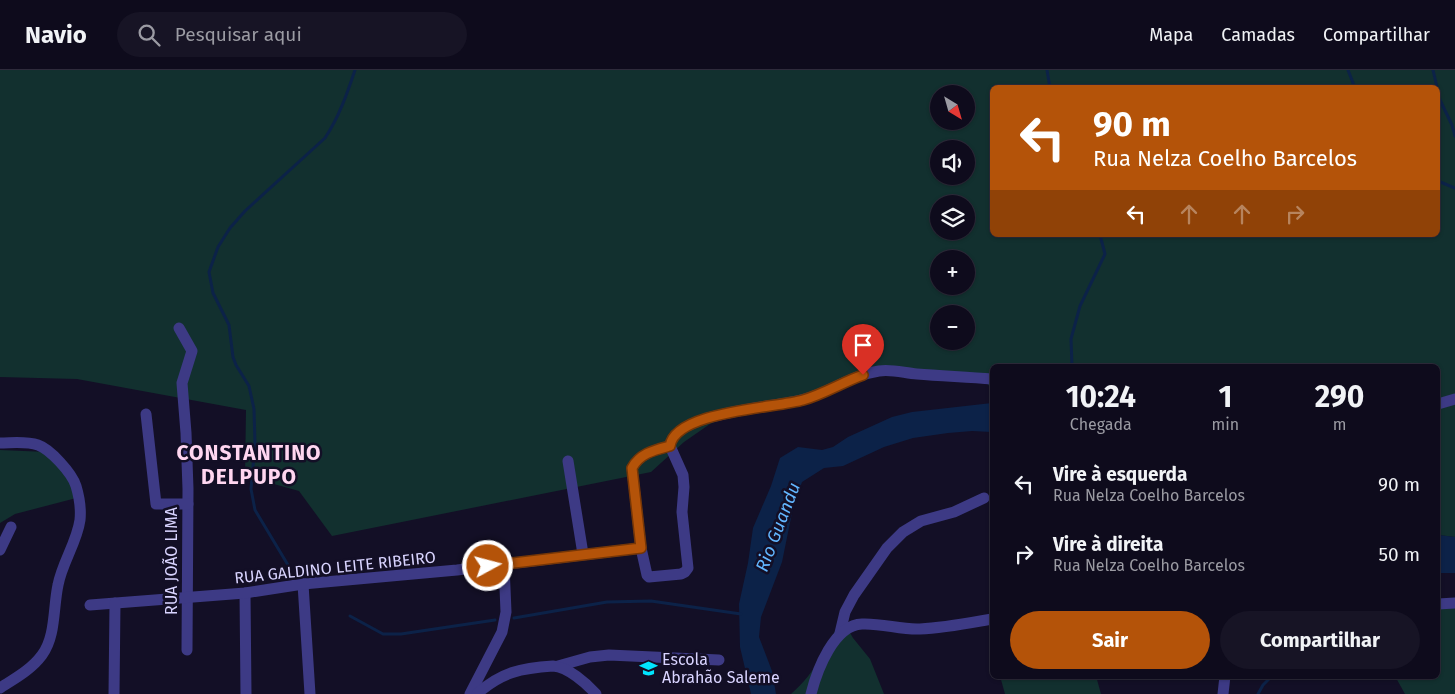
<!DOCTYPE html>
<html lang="pt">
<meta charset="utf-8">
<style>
:root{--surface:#0e0b1c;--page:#171425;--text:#f1f3f6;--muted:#9b9ba3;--line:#2e2b3b;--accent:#b45309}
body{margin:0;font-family:"Fira Sans",sans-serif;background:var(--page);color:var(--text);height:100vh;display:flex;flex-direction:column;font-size:19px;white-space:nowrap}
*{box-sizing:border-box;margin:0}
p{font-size:16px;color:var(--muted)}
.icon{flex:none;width:28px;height:28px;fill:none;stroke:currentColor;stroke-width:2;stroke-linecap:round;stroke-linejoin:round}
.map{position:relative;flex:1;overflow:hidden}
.drawer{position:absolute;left:990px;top:294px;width:450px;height:315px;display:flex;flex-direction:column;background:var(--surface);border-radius:8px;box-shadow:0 1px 4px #0004,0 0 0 1px var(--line)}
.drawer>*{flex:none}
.banner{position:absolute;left:990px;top:15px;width:450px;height:152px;border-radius:8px;box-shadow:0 1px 4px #0004,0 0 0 1px var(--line);background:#b45309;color:#fff;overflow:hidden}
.needle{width:32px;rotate:143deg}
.tools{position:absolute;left:930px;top:15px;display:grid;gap:10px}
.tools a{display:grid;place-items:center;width:45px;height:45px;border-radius:50%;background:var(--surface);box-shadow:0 1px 4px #0004,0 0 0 1px var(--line);font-size:25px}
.pin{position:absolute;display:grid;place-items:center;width:42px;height:42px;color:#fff;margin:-51px -21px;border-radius:50% 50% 50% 0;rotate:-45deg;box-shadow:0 0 5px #0007}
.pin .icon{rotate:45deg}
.me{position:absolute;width:55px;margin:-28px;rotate:83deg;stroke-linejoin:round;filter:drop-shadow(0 0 4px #0008)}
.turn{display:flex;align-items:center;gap:18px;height:105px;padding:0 20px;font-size:22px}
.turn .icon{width:65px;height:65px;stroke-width:2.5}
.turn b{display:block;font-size:35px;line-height:42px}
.lanes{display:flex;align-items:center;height:48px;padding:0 20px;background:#0003;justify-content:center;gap:25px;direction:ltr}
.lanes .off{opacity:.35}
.eta{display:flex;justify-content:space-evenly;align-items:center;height:85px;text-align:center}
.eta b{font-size:30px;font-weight:700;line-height:35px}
.button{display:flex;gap:10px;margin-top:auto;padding:10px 20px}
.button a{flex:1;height:58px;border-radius:30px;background:var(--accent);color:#fff;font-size:20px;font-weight:700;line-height:58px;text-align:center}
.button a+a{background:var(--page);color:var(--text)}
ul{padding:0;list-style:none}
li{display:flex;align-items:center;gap:15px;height:70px;padding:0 20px}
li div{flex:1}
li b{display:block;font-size:19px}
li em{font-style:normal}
header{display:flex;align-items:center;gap:30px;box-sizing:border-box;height:70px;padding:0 25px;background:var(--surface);border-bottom:1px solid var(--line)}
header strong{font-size:24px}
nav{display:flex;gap:28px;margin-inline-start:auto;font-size:18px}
.search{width:350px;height:45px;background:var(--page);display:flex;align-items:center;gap:12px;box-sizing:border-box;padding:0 18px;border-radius:28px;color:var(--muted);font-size:19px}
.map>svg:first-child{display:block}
.green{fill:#12302f;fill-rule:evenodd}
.water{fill:#0c2248}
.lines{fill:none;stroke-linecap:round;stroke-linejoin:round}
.stream{stroke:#0c2248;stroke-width:3}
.street{stroke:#3d3a85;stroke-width:11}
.route-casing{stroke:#753606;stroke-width:12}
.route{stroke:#b45309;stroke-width:9}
.labels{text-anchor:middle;stroke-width:5;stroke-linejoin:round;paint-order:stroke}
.street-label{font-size:16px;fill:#d9d4ff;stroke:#130f26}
.poi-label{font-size:16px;fill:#d9d4ff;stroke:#130f26;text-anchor:start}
.water-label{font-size:18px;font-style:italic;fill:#62b6ff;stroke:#130f26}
.district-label{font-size:21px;font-weight:bold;letter-spacing:1px;fill:#ffd6f0;stroke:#130f26}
</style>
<header>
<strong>Navio</strong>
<div class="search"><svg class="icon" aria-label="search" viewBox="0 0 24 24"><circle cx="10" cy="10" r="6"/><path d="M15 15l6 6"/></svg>Pesquisar aqui</div>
<nav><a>Mapa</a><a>Camadas</a><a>Compartilhar</a></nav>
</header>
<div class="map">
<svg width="1455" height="624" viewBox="0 0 1455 624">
<rect width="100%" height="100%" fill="#130f26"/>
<g class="green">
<path d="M0 0H1455V467L1438 465V296H992V320L984 309 876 301 813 325 742 341 710 354 684 372 651 402 332 466 299 421 245 406 246 340 77 309 0 307ZM992 18H1438V165H992ZM939 24H966V51H939ZM939 79H966V106H939ZM939 134H966V161H939ZM939 189H966V216H939ZM939 244H966V271H939Z"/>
<polygon points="0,380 47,382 84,426 15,444 0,453"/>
<polygon points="1438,536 1455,536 1455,624 1405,624 1395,606 1438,606"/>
<path d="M842 549 853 568 870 589 884 624H791C817 602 825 577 842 549Z"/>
<polygon points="1000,606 1096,606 1101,624 1005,624"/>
</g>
<g class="water">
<polygon points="992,333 992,362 972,361 948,363 913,368 884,377 843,396 824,398 802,412 793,438 782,492 761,547 759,567 772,601 776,624 751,624 740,577 739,534 748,493 753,458 771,416 780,388 798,377 822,380 833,377 848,367 892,347 912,342"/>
<polygon points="1438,465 1455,467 1455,503 1438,503"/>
</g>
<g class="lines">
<g class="stream">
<polyline points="1047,0 1050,18"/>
<polyline points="1348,0 1355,18"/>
<polyline points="1433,0 1440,30 1452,55 1455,66"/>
<polyline points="1438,111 1455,118"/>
<polyline points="1072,296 1071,269 1080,236 1105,184 1100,165"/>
<path d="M288 495 255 440 251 419 255 374 254 339 249 316 236 295 233 287 229 255 213 223 209 202 218 177 230 158 245 141 325 68C339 47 347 24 355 0"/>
<polyline points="350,546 383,564 401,564 495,550"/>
<polyline points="514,548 607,532 651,531 741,544"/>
<polyline points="1258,624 1263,615 1272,606"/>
</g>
<g class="street">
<polyline points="179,258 192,281 182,313 186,363 188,419 187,580"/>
<polyline points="1438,334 1455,329"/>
<polyline points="146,344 156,434 188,434"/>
<path d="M0 373C12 373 26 371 38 375 50 379 72 403 76 416 79 426 81 440 80 450 77 472 62 493 58 515 53 538 56 566 42 585 31 600 14 609 0 618"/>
<path d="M670 376C655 380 640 383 632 398L641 478 647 505 649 507 681 504 685 502 688 498 682 442 684 417 683 405 670 376C674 341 778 338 805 329 830 322 852 305 879 301 892 299 904 303 917 304 942 306 967 307 992 309"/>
<polyline points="568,391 583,484"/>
<polyline points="0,480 11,457"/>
<polyline points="303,514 310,624"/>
<polyline points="245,523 246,624"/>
<polyline points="1438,534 1455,533"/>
<polyline points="90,535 245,523 303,514 457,500 641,478"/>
<polyline points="840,563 845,542 854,525 887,478 903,462 921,451 954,442 984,428"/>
<polyline points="558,596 590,587 609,585 719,590"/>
<polyline points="114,624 115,533"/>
<polyline points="470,624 502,562 506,542 504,494"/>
<path d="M477 624C501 602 522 598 553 596 568 597 586 613 596 624"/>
<path d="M811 624C817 600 834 555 862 554 882 553 901 560 920 559 944 558 969 553 992 549"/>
<polyline points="1223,624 1225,606"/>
</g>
</g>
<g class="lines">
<defs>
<path id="route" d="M488 496 641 478 632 398C640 383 655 380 670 376 675 341 776 338 803 330 824 324 843 312 863 305"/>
</defs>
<use href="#route" class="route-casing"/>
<use href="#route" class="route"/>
</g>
<defs>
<symbol id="school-bare" viewBox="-9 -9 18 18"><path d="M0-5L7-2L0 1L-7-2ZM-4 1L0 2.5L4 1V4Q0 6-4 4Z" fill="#00e5ff" stroke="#130f26" stroke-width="2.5" paint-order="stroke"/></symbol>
</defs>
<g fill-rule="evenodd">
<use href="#school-bare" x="636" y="586" width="25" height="25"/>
</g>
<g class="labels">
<g class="street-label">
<text transform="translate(171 491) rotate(-90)" y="6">RUA JOÃO LIMA</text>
<text transform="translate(335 497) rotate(-6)" y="6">RUA GALDINO LEITE RIBEIRO</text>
</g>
<g class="poi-label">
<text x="662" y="595">Escola<tspan x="662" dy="18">Abrahão Saleme</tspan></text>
</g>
<g class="water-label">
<text transform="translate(778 457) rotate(-69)" y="6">Rio Guandu</text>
</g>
<g class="district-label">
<text x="249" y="390">CONSTANTINO<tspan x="249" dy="24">DELPUPO</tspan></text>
</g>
</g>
</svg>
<div class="tools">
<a><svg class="needle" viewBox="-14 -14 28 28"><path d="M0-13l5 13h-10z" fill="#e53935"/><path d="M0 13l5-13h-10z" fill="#9b9ba3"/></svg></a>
<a><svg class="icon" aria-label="sound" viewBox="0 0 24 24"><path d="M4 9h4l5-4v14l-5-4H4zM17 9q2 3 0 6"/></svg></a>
<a><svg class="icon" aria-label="layers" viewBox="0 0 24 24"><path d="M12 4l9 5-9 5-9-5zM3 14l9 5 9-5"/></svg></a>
<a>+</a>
<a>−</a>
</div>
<div class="pin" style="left:863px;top:305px;background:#d93025"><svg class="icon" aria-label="arrive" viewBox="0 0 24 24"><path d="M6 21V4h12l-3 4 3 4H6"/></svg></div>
<svg class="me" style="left:488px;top:496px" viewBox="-20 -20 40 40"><circle r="17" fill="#b45309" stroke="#fff" stroke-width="3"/><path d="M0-11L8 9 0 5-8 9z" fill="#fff"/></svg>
<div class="banner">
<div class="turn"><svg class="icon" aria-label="left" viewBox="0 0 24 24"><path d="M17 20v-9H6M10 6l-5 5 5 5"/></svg><div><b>90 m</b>Rua Nelza Coelho Barcelos</div></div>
<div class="lanes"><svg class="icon" aria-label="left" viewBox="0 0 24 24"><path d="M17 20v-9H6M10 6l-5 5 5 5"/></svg><svg class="icon off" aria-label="ahead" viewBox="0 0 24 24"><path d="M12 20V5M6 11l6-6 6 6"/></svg><svg class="icon off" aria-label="ahead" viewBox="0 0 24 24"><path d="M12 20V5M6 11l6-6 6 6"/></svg><svg class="icon off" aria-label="right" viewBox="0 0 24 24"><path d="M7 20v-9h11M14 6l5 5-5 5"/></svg></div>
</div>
<section class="drawer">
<div class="eta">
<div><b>10:24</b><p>Chegada</p></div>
<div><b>1</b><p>min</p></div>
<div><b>290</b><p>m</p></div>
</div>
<ul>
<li><svg class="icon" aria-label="left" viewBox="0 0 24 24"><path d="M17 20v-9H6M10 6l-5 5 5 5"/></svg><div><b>Vire à esquerda</b><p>Rua Nelza Coelho Barcelos</p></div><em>90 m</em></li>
<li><svg class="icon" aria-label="right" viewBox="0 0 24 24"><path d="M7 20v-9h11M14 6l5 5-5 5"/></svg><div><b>Vire à direita</b><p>Rua Nelza Coelho Barcelos</p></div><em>50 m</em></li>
</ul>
<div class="button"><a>Sair</a><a>Compartilhar</a></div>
</section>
</div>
